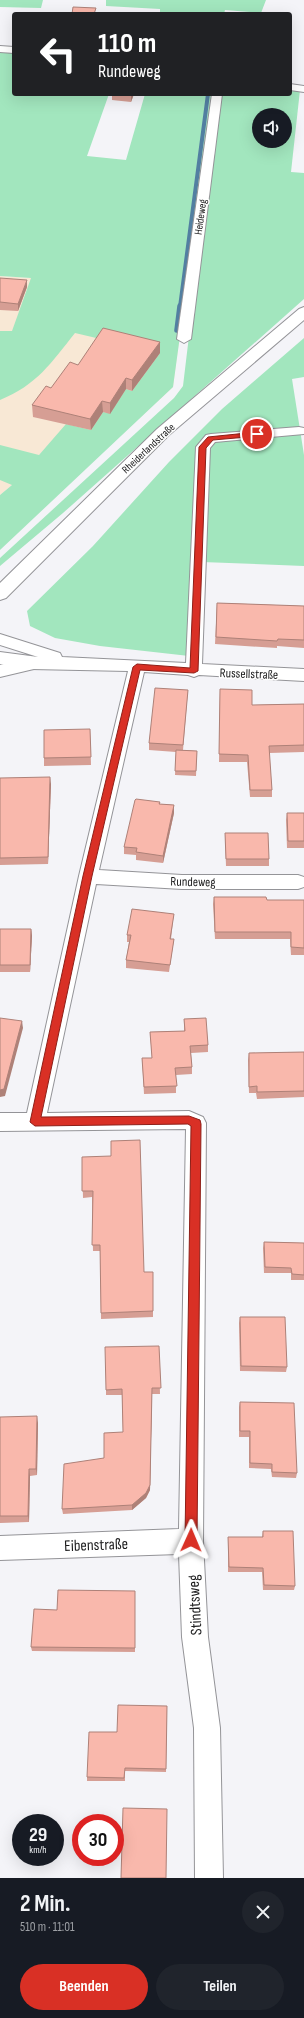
<!DOCTYPE html>
<html lang="de">
<meta charset="utf-8">
<style>
:root{--surface:#171b24;--page:#20242c;--text:#f1f3f6;--muted:#9ea1a6;--accent:#d93025}
body{margin:0;font-family:"Sofia Sans Condensed",sans-serif;background:var(--page);color:var(--text);height:100vh;display:flex;flex-direction:column;font-size:15px;white-space:nowrap}
*{box-sizing:border-box;margin:0}
p{font-size:13px;color:var(--muted)}
.icon{flex:none;width:22px;height:22px;fill:none;stroke:currentColor;stroke-width:2;stroke-linecap:round;stroke-linejoin:round}
.map{position:relative;height:1878px;overflow:hidden}
.sheet{display:flex;flex-direction:column;background:var(--surface);flex:1}
.sheet>*{flex:none}
.hud{position:absolute;left:12px;top:12px;width:280px;height:84px;border-radius:4px;box-shadow:0 4px 16px #0002;background:#202124;color:#fff;overflow:hidden}
.fabs{position:absolute;left:252px;top:108px;display:grid;gap:8px}
.fabs a{display:grid;place-items:center;width:40px;height:40px;border-radius:50%;background:var(--surface);box-shadow:0 4px 16px #0002;font-size:20px}
.speed{position:absolute;left:12px;top:1814px;display:flex;gap:8px;font-size:20px;font-weight:700;text-align:center}
.speed>*{display:grid;place-content:center;width:52px;height:52px;border-radius:50%;background:var(--surface);box-shadow:0 4px 16px #0002;line-height:1}
.speed small{font-size:10px;font-weight:400}
.speed .limit{border:6px solid #d22;background:#fff;color:#111}
.pin{position:absolute;display:grid;place-items:center;width:34px;height:34px;color:#fff;margin:-17px;border:2px solid #fff;border-radius:50%;box-shadow:0 1px 4px #0007}
.me{position:absolute;width:44px;margin:-22px;rotate:1deg;stroke-linejoin:round;filter:drop-shadow(0 0 3px #0008)}
.turn{display:flex;align-items:center;gap:14px;height:84px;padding:0 20px;font-size:18px}
.turn .icon{width:52px;height:52px;stroke-width:2.5}
.turn b{display:block;font-size:28px;line-height:34px}
.round{display:grid;place-items:center;flex:none;width:42px;height:42px;border-radius:21px;background:var(--page)}
.head{display:flex;align-items:center;justify-content:space-between;height:68px;padding:0 20px}
h1{font-size:24px;font-weight:700;line-height:30px}
.button{display:flex;gap:8px;margin-top:auto;padding:8px 20px}
.button a{flex:1;height:46px;border-radius:24px;background:var(--accent);color:#fff;font-size:16px;font-weight:700;line-height:46px;text-align:center}
.button a+a{background:var(--page);color:var(--text)}
.map>svg:first-child{display:block}
.commercial{fill:#f8e8d5}
.green{fill:#a2e6be;fill-rule:evenodd}
.lines{fill:none;stroke-linecap:round;stroke-linejoin:round}
.stream-far1{stroke:#527fa1;stroke-width:4}
.stream{stroke:#527fa1;stroke-width:5.5}
.street-casing{stroke:#949498;stroke-width:2}
.secondary-casing{stroke:#949498;stroke-width:2}
.street{fill:#fff;fill-rule:evenodd}
.secondary{fill:#fff;fill-rule:evenodd}
.wall{fill:#d69e94}
.shaded-wall{fill:#ae8178}
.building{fill:#f9b8ac;stroke:#ae8178}
.route{fill:#d93025;stroke:#8d1f18}
.labels{text-anchor:middle;stroke-width:3;stroke-linejoin:round;paint-order:stroke}
.far-street-label{font-size:11px;fill:#1c1c1d;stroke:#fff}
.street-label{font-size:13px;fill:#1c1c1d;stroke:#fff}
.near-street-label{font-size:16px;fill:#1c1c1d;stroke:#fff}
</style>
<div class="map">
<svg width="304" height="1878" viewBox="0 0 304 1878">
<rect width="100%" height="100%" fill="#f4f4f8"/>
<polygon class="commercial" points="0,276 186,287 173,387 105,450 58,434 12,485 0,495"/>
<g class="green">
<polygon points="0,0 43,0 41,8 0,7"/>
<polygon points="106,0 160,0 160,4 160,0 266,0 261,13 225,10 224,14 160,14 160,9 106,6"/>
<path d="M0 51H14V94H109L87 156 126 160 145 94H213L173 387 0 550V495L12 485 0 480V445L39 455 66 424 91 430 103 412 110 413 126 389 132 391 160 353 75 333C51 363 37 385 0 400V331H12L31 278 0 276Z"/>
<path d="M290 89 300 90 291 172 304 173V299L63 513 0 566V558L174 398 183 386 218 94H290ZM259 115H285V141H259Z"/>
<polygon points="304,338 304,377 292,379 304,455 304,566 202,562 198,657 100,646 55,638 30,626 27,611 93,546 169,462 222,409"/>
</g>
<g class="lines">
<polyline class="stream-far1" points="180,307 208,94"/>
<polyline class="stream" points="177,330 180,306"/>
<defs>
<g id="street">
<polygon points="0,46 14,47 14,53 0,52"/>
<polygon points="290,84 304,86 304,92 290,90"/>
<polygon points="212,94 222,94 191,339 184,343 177,339"/>
<polygon points="299,427 304,428 304,434 215,442 210,448 202,664 304,669 304,681 199,675 194,677 188,675 144,672 99,870 182,875 298,875 304,877 304,887 298,889 182,889 96,884 47,1113 189,1111 203,1117 206,1123 203,1541 208,1637 220,1728 223,1878 195,1878 194,1728 182,1637 179,1554 0,1560 0,1536 179,1529 186,1129 0,1131 0,1113 27,1113 79,876 128,671 31,669 0,664 0,652 38,657 0,645 0,634 60,653 62,657 186,663 196,447 206,435 211,434"/>
</g>
<g id="secondary">
<polygon points="304,307 304,320 169,435 6,598 0,600 0,583 157,429 299,309"/>
<polygon points="31,657 38,658 40,663 38,668 0,677 0,665"/>
</g>
</defs>
<use href="#street" class="street-casing"/>
<use href="#secondary" class="secondary-casing"/>
<use href="#street" class="street"/>
<use href="#secondary" class="secondary"/>
</g>
<g class="wall">
<polygon points="112,94 134,94 131,102 112,100"/>
<polygon points="0,278 27,287 18,311 0,310"/>
<polygon points="160,342 160,353 132,391 126,389 110,414 103,412 91,430 33,417 32,405 78,365"/>
<polygon points="217,603 304,606 304,648 277,646 277,648 215,644"/>
<polygon points="220,689 252,705 304,704 304,752 269,753 272,790 272,797 250,797 247,762 219,762"/>
<polygon points="188,690 183,750 197,751 196,776 175,775 176,752 149,750 149,743"/>
<polygon points="90,729 91,765 44,766 44,758"/>
<polygon points="0,778 51,784 48,864 0,865"/>
<polygon points="160,802 160,804 174,805 174,813 163,863 136,860 136,855 124,854 124,847"/>
<polygon points="287,813 304,813 304,848 287,848 286,820"/>
<polygon points="225,833 269,859 269,866 226,866 225,840"/>
<polygon points="214,897 267,900 304,900 304,955 291,955 290,939 215,939 213,904"/>
<polygon points="174,914 173,921 171,939 174,939 173,946 169,972 126,968 126,960 129,942 127,942 127,935"/>
<polygon points="0,929 31,929 32,936 30,972 0,972"/>
<polygon points="184,1019 208,1045 208,1052 191,1053 192,1067 192,1074 176,1075 176,1093 144,1094 142,1058 152,1058 150,1032 184,1031"/>
<polygon points="304,1052 304,1097 257,1099 256,1093 249,1093 248,1060 249,1053"/>
<polygon points="82,1157 144,1272 153,1272 153,1317 101,1319 100,1251 93,1251 92,1197 83,1198"/>
<polygon points="264,1242 304,1243 304,1280 291,1280 291,1273 264,1273 263,1248"/>
<polygon points="240,1317 287,1367 286,1372 240,1371 239,1323"/>
<polygon points="159,1346 160,1394 152,1394 150,1490 146,1498 132,1510 63,1514 62,1509 104,1458 123,1432 122,1395 106,1395 106,1390"/>
<polygon points="240,1402 297,1473 296,1478 272,1477 271,1469 249,1468 249,1437 239,1437 239,1407"/>
<polygon points="0,1417 38,1423 37,1475 30,1476 29,1522 0,1523"/>
<polygon points="263,1531 295,1586 294,1590 263,1590 262,1572 228,1572 228,1537 262,1537"/>
<polygon points="135,1591 135,1652 32,1651 31,1647 57,1610"/>
<polygon points="167,1706 166,1772 125,1771 125,1781 87,1781 87,1777 117,1732"/>
</g>
<g class="shaded-wall">
<polygon points="131,94 134,94 131,102"/>
<polygon points="27,280 27,287 18,311 18,304"/>
<polygon points="160,342 160,353 132,391 132,380"/>
<polygon points="126,378 126,389 110,414 110,403"/>
<polygon points="102,401 103,412 91,430 90,419"/>
<polygon points="50,777 51,784 48,864 48,857"/>
<polygon points="174,805 174,813 163,863 163,856"/>
<polygon points="31,929 32,936 30,972 30,965"/>
<polygon points="22,1021 23,1028 5,1096 0,1097 0,1090"/>
<polygon points="152,1388 150,1490 146,1498 132,1510 132,1505"/>
<polygon points="37,1416 38,1423 37,1475 36,1469"/>
<polygon points="29,1469 30,1476 29,1522 28,1516"/>
</g>
<g class="building">
<polygon points="73,7 96,8 94,14 72,14"/>
<polygon points="0,278 27,280 18,304 0,302"/>
<polygon points="103,328 160,342 132,380 126,378 110,403 102,401 90,419 32,405 46,386 51,388 70,362 78,365"/>
<polygon points="217,603 304,606 304,640 278,639 277,641 216,637"/>
<polygon points="155,688 188,690 183,745 149,743"/>
<polygon points="220,689 252,690 252,705 304,704 304,745 269,746 272,790 250,790 248,755 219,754"/>
<polygon points="90,729 91,757 44,758 44,730"/>
<polygon points="176,750 197,751 196,771 175,771"/>
<polygon points="50,777 48,857 0,858 0,778"/>
<polygon points="136,799 160,802 159,804 174,805 163,856 136,852 137,848 124,847 135,800"/>
<polygon points="287,813 304,813 304,841 288,841"/>
<polygon points="225,833 268,833 269,859 226,859"/>
<polygon points="214,897 266,897 267,900 304,900 304,948 291,947 291,932 215,932"/>
<polygon points="132,909 174,914 170,939 174,939 170,965 126,960 131,935 127,935"/>
<polygon points="0,929 31,929 30,965 0,965"/>
<polygon points="0,1018 22,1021 4,1089 0,1090"/>
<polygon points="206,1018 208,1045 190,1046 192,1067 175,1068 177,1086 144,1087 142,1058 152,1058 150,1032 185,1031 184,1019"/>
<polygon points="304,1052 304,1091 257,1092 257,1086 249,1087 249,1053"/>
<polygon points="140,1140 144,1272 153,1272 153,1311 101,1313 100,1245 92,1245 93,1191 82,1191 82,1157 111,1156 111,1141"/>
<polygon points="264,1242 304,1243 304,1275 292,1274 291,1268 265,1267"/>
<polygon points="240,1317 285,1317 287,1367 241,1366"/>
<polygon points="159,1346 161,1388 152,1388 150,1485 146,1493 132,1505 62,1509 64,1464 104,1458 104,1433 123,1432 122,1389 106,1390 105,1347"/>
<polygon points="240,1402 294,1403 297,1473 272,1472 272,1464 250,1463 250,1431 240,1431"/>
<polygon points="37,1416 36,1469 29,1469 28,1516 0,1516 0,1417"/>
<polygon points="263,1531 293,1531 295,1586 264,1585 263,1568 229,1567 228,1537 263,1537"/>
<polygon points="58,1590 135,1591 135,1648 31,1647 34,1609 57,1610"/>
<polygon points="118,1705 167,1706 166,1769 125,1768 124,1778 87,1777 89,1732 117,1732"/>
<polygon points="123,1808 167,1809 166,1878 121,1878"/>
</g>
<polygon class="route" points="257,432 259,433 259,436 213,440 206,448 198,671 194,673 140,670 92,876 41,1117 189,1116 200,1120 201,1124 197,1540 196,1545 191,1546 187,1545 185,1540 191,1126 188,1124 35,1126 30,1122 83,876 133,667 137,664 190,668 199,447 208,437"/>
<g class="labels">
<g class="far-street-label">
<text transform="translate(200 217) rotate(-82)" y="4">Heideweg</text>
<text transform="translate(148 448) rotate(-43)" y="4">Rheiderlandstraße</text>
</g>
<g class="street-label">
<text transform="translate(249 673) rotate(2)" y="5">Russellstraße</text>
<text transform="translate(193 881) rotate(1)" y="5">Rundeweg</text>
</g>
<g class="near-street-label">
<text transform="translate(96 1544) rotate(-2)" y="6">Eibenstraße</text>
<text transform="translate(194 1605) rotate(-93)" y="6">Stindtsweg</text>
</g>
</g>
</svg>
<div class="fabs">
<a><svg class="icon" aria-label="sound" viewBox="0 0 24 24"><path d="M4 9h4l5-4v14l-5-4H4zM17 9q2 3 0 6"/></svg></a>
</div>
<div class="speed"><div>29<small>km/h</small></div><div class="limit">30</div></div>
<div class="pin" style="left:257px;top:434px;background:#d93025"><svg class="icon" aria-label="arrive" viewBox="0 0 24 24"><path d="M6 21V4h12l-3 4 3 4H6"/></svg></div>
<svg class="me" style="left:191px;top:1540px" viewBox="-20 -20 40 40"><path d="M0-17L14 15 0 8-14 15z" fill="#d93025" stroke="#fff" stroke-width="4"/></svg>
<div class="hud">
<div class="turn"><svg class="icon" aria-label="left" viewBox="0 0 24 24"><path d="M17 20v-9H6M10 6l-5 5 5 5"/></svg><div><b>110 m</b>Rundeweg</div></div>
</div>
</div>
<section class="sheet">
<div class="head"><div><h1>2 Min.</h1><p>510 m · 11:01</p></div><a class="round"><svg class="icon" aria-label="close" viewBox="0 0 24 24"><path d="M6 6l12 12M18 6L6 18"/></svg></a></div>
<div class="button"><a>Beenden</a><a>Teilen</a></div>
</section>
